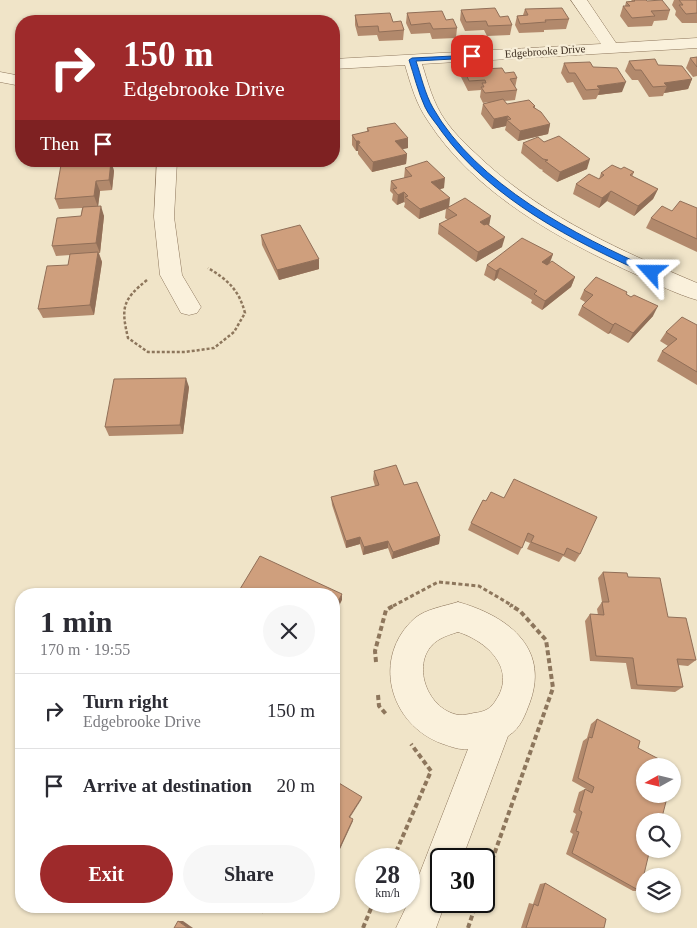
<!DOCTYPE html>
<meta charset="utf-8">
<style>
:root{--surface:#fff;--page:#f7f7f7;--text:#2b2b33;--muted:#7c7c81;--line:#e1e1e2;--accent:#9e2a2b}
body{margin:0;font-family:Georgia,serif;background:var(--page);color:var(--text);height:100vh;display:flex;flex-direction:column;font-size:19px;white-space:nowrap}
*{box-sizing:border-box;margin:0}
p{font-size:16px;color:var(--muted)}
.icon{flex:none;width:28px;height:28px;fill:none;stroke:currentColor;stroke-width:2;stroke-linecap:round;stroke-linejoin:round}
.map{position:relative;flex:1;overflow:hidden}
.sheet{position:absolute;left:15px;top:588px;width:325px;height:325px;display:flex;flex-direction:column;background:var(--surface);border-radius:20px;box-shadow:0 1px 4px #0004}
.sheet>*{flex:none}
.hud{position:absolute;left:15px;top:15px;width:325px;height:152px;border-radius:20px;box-shadow:0 1px 4px #0004;background:#9e2a2b;color:#fff;overflow:hidden}
.needle{width:32px;rotate:262deg}
.fabs{position:absolute;left:636px;top:758px;display:grid;gap:10px}
.fabs a{display:grid;place-items:center;width:45px;height:45px;border-radius:50%;background:var(--surface);box-shadow:0 1px 4px #0004;font-size:25px}
.speed{position:absolute;left:355px;top:848px;display:flex;gap:10px;font-size:25px;font-weight:700;text-align:center}
.speed>*{display:grid;place-content:center;width:65px;height:65px;border-radius:50%;background:var(--surface);box-shadow:0 1px 4px #0004;line-height:1}
.speed small{font-size:12px;font-weight:400}
.speed .limit{border:2px solid #111;border-radius:8px;background:#fff;color:#111}
.pin{position:absolute;display:grid;place-items:center;width:42px;height:42px;color:#fff;margin:-21px;border-radius:10px;box-shadow:0 2px 8px #0006}
.me{position:absolute;width:55px;margin:-28px;rotate:294deg;stroke-linejoin:round;filter:drop-shadow(0 0 4px #0008)}
.turn{display:flex;align-items:center;gap:18px;height:105px;padding:0 25px;font-size:22px}
.turn .icon{width:65px;height:65px;stroke-width:2.5}
.turn b{display:block;font-size:35px;line-height:42px}
.then{display:flex;align-items:center;height:48px;padding:0 25px;background:#0003;gap:10px;font-size:19px}
.round{display:grid;place-items:center;flex:none;width:52px;height:52px;border-radius:26px;background:var(--page)}
.head{display:flex;align-items:center;justify-content:space-between;height:85px;padding:0 25px}
h1{font-size:30px;font-weight:800;line-height:38px}
.cta{display:flex;gap:10px;margin-top:auto;padding:10px 25px}
.cta a{flex:1;height:58px;border-radius:30px;background:var(--accent);color:#fff;font-size:20px;font-weight:800;line-height:58px;text-align:center}
.cta a+a{background:var(--page);color:var(--text)}
ul{padding:0;list-style:none}
li{display:flex;align-items:center;gap:15px;height:75px;padding:0 25px;border-top:1px solid var(--line)}
li div{flex:1}
li b{display:block;font-size:19px}
li em{font-style:normal}
.map>svg:first-child{display:block}
.lines{fill:none;stroke-linecap:round;stroke-linejoin:round}
.minor-casing{stroke:#8d765c;stroke-width:1}
.path-far2{stroke:#8d765c;stroke-width:2.5;stroke-dasharray:3 2;stroke-linecap:butt}
.path-far1{stroke:#8d765c;stroke-width:3;stroke-dasharray:4 2.5;stroke-linecap:butt}
.path{stroke:#8d765c;stroke-width:4;stroke-dasharray:5 3;stroke-linecap:butt}
.minor{fill:#faf1dc;fill-rule:evenodd}
.wall{fill:#b2896c}
.shaded-wall{fill:#916f58}
.building{fill:#cf9f7d;stroke:#916f58}
.route{fill:#1a73e8;stroke:#114b97}
.labels{text-anchor:middle;stroke-width:4.5;stroke-linejoin:round;paint-order:stroke}
.far-street-label{font-size:11px;fill:#3d2e20;stroke:#f7eed8}
</style>
<div class="map">
<svg width="697" height="928" viewBox="0 0 697 928">
<rect width="100%" height="100%" fill="#f0e4c8"/>
<g class="lines">
<defs>
<g id="minor">
<path d="M571 0H587L616 43 697 38V48L422 64C428 83 433 103 445 120 456 136 472 150 487 164 548 219 622 251 697 283V300C676 294 657 284 637 275 560 240 475 194 428 121 416 104 411 85 405 65L334 69V59L601 44Z"/>
<polygon points="0,72 21,76 21,86 0,82"/>
<polygon points="157,161 177,161 174,217 182,275 201,307 197,313 189,315 181,313 160,275 154,217"/>
<path d="M458 602C505 615 550 646 530 702 525 715 521 728 508 736L462 859H441V901H446L436 928H396L409 901 468 749C459 750 452 747 443 744 389 725 371 657 415 618 426 609 445 606 458 602ZM458 632C487 641 517 669 496 700 491 709 484 712 474 713 470 714 464 715 459 715 425 710 408 657 440 639 445 636 452 634 458 632Z"/>
</g>
</defs>
<use href="#minor" class="minor-casing"/>
<path class="path-far2" d="M147 280C122 300 121 308 128 338L148 352H185L214 348 234 332 245 313C239 290 228 280 208 268"/>
<polyline class="path-far1" points="393,606 438,582 479,586 513,606"/>
<g class="path">
<polyline points="376,662 375,651 386,610 395,605"/>
<polyline points="378,695 379,706 386,714"/>
<polyline points="393,859 431,771 411,744"/>
<polyline points="484,883 553,688 546,640 520,611 510,605"/>
<polyline points="363,928 374,901"/>
<polyline points="468,928 477,901"/>
</g>
<use href="#minor" class="minor"/>
</g>
<g class="wall">
<polygon points="632,0 646,0 647,1 670,10 667,20 654,21 652,26 628,27 620,16 623,6 625,6 626,2 631,1"/>
<polygon points="674,0 697,0 697,23 682,23 675,15 676,11 672,5"/>
<polygon points="525,9 569,19 566,29 544,30 544,32 519,33 515,25 517,16 523,15"/>
<polygon points="461,10 500,17 512,25 510,35 487,36 484,30 465,31 460,20"/>
<polygon points="407,13 446,20 457,28 456,38 432,39 430,33 411,34 406,23"/>
<polygon points="355,15 393,22 404,30 403,40 379,41 377,35 358,36 355,25"/>
<polygon points="697,57 697,76 693,77 686,68 690,58"/>
<polygon points="629,61 658,65 692,79 688,89 664,93 663,96 649,97 638,80 632,80 625,71"/>
<polygon points="564,63 593,67 622,92 598,95 596,99 583,100 573,82 567,83 561,73"/>
<polygon points="463,67 505,73 517,78 515,88 517,90 515,100 504,101 507,104 535,106 535,108 550,124 548,134 518,141 505,130 506,126 492,129 481,114 483,104 489,102 483,103 480,97 481,90 468,91 461,77"/>
<polygon points="367,128 408,138 408,148 402,149 407,154 406,164 372,172 358,154 358,151 356,151 352,145 352,135 367,132"/>
<polygon points="523,143 587,169 557,182 542,171 543,170 540,169 521,153"/>
<polygon points="111,161 114,171 112,190 100,191 98,206 104,216 100,253 99,253 102,262 94,315 43,318 38,309 68,265 70,255 56,256 52,246 81,216 82,208 59,209 55,199"/>
<polygon points="405,168 444,188 440,189 449,206 489,225 502,247 476,262 438,234 439,224 448,220 445,218 446,209 419,219 404,207 405,203 404,202 397,205 392,200 393,194 390,191 391,181 404,178"/>
<polygon points="621,169 634,172 632,177 658,189 653,199 634,216 607,201 599,208 573,194 576,184 599,179 601,173"/>
<polygon points="697,208 697,252 646,228 651,218 672,211"/>
<polygon points="261,235 319,269 279,280 262,245"/>
<polygon points="553,254 550,263 575,277 571,287 542,310 531,303 532,300 497,278 494,281 484,275 487,265"/>
<polygon points="584,290 627,292 626,294 653,316 628,343 610,333 608,334 578,315 582,306 585,302 580,299"/>
<polygon points="697,325 697,385 657,361 662,351 668,346 660,341 666,332"/>
<polygon points="189,387 183,434 109,436 105,427"/>
<polygon points="374,471 404,485 440,536 439,544 392,559 388,548 363,555 360,544 346,548 332,505 331,497 375,486 373,479"/>
<polygon points="483,500 580,554 575,562 563,556 559,562 527,549 530,543 525,541 518,555 468,530 471,523"/>
<polygon points="603,572 628,577 668,617 696,660 688,666 678,665 683,687 675,692 631,689 626,663 590,661 585,621 590,614 598,615 597,609 602,602 598,578"/>
<polygon points="597,719 638,748 645,821 640,891 633,891 566,854 573,834 570,832 576,814 573,812 579,792 585,789 588,790 572,781 583,741 587,738 591,724"/>
<polygon points="545,883 604,928 521,928 529,903 533,904 540,884"/>
</g>
<g class="shaded-wall">
<polygon points="692,79 688,89 664,93 667,86 664,83"/>
<polygon points="626,82 622,92 598,95 600,89 597,86"/>
<polygon points="508,116 506,126 492,129 494,119"/>
<polygon points="550,124 548,134 518,141 520,131"/>
<polygon points="408,138 408,148 394,151 395,141"/>
<polygon points="356,141 359,141 358,151 356,151"/>
<polygon points="407,154 406,164 372,172 373,162"/>
<polygon points="590,159 587,169 557,182 560,172"/>
<polygon points="111,161 114,171 112,190 109,180"/>
<polygon points="445,178 444,188 430,192 431,182"/>
<polygon points="96,181 100,191 98,207 94,196"/>
<polygon points="658,189 653,199 634,216 638,206"/>
<polygon points="611,191 607,201 599,208 602,198"/>
<polygon points="404,192 404,202 397,205 398,195"/>
<polygon points="450,198 449,208 447,208 446,209 419,219 420,209"/>
<polygon points="101,206 104,216 100,253 96,243"/>
<polygon points="491,216 489,226 478,232 480,222"/>
<polygon points="505,237 502,247 476,262 478,252"/>
<polygon points="98,252 102,262 94,315 90,305"/>
<polygon points="553,254 549,264 539,272 542,262"/>
<polygon points="319,259 319,269 279,280 277,270"/>
<polygon points="500,268 497,278 494,281 496,271"/>
<polygon points="575,277 571,287 542,310 545,301"/>
<polygon points="658,306 653,316 628,343 633,333"/>
<polygon points="615,323 610,333 608,334 613,325"/>
<polygon points="186,378 189,387 183,434 180,425"/>
<polygon points="440,536 439,544 392,559 393,552"/>
<polygon points="360,537 360,544 346,548 346,541"/>
<polygon points="388,541 388,548 363,555 364,547"/>
<polygon points="342,594 342,600 334,616 334,609"/>
<polygon points="362,797 361,800 349,819 349,817"/>
<polygon points="353,819 353,821 334,862 334,860"/>
<polygon points="267,906 269,906 265,913 263,913"/>
<polygon points="178,921 183,921 193,928 188,928"/>
</g>
<g class="building">
<polygon points="634,0 646,0 647,1 662,0 670,10 651,11 655,16 632,18 623,6 630,6 626,2 635,1"/>
<polygon points="679,0 697,0 697,13 686,14 679,5 683,5"/>
<polygon points="495,8 500,17 508,16 512,25 488,26 486,21 466,22 461,10"/>
<polygon points="562,8 569,19 545,20 546,22 520,24 517,16 528,15 525,9"/>
<polygon points="442,11 446,20 453,19 457,28 433,29 430,23 411,25 407,13"/>
<polygon points="390,13 393,22 401,21 404,30 379,32 378,26 358,27 355,15"/>
<polygon points="697,57 697,67 690,58"/>
<polygon points="655,59 658,65 682,66 692,79 664,83 667,86 653,87 641,70 635,70 629,61"/>
<polygon points="590,62 593,67 617,68 626,82 597,86 600,89 586,90 575,73 569,73 564,63"/>
<polygon points="480,65 482,69 502,68 505,73 514,72 517,78 510,79 517,90 485,93 481,87 484,87 482,83 486,83 485,80 469,81 463,67"/>
<polygon points="503,99 507,104 529,100 535,106 533,107 541,112 550,124 520,131 507,120 511,119 508,116 494,119 483,104"/>
<polygon points="395,123 408,138 395,141 407,154 373,162 358,144 360,143 359,141 356,141 352,135 369,131 367,128"/>
<polygon points="559,136 590,159 560,172 545,161 548,160 543,159 523,143 538,137 544,142"/>
<polygon points="111,161 109,180 96,181 94,196 55,199 61,165"/>
<polygon points="427,161 445,178 431,182 450,198 420,209 405,197 408,196 404,192 398,195 393,189 397,188 391,181 412,176 405,168"/>
<polygon points="612,165 621,169 624,167 634,172 630,175 658,189 638,206 611,191 602,198 576,184 589,174 599,179 604,175 601,173"/>
<polygon points="465,198 491,216 480,222 484,225 487,224 505,237 478,252 439,224 457,215 447,208"/>
<polygon points="680,201 697,208 697,239 651,218 662,206 672,211"/>
<polygon points="101,206 96,243 52,246 57,218 81,216 83,207"/>
<polygon points="300,225 319,259 277,270 261,235"/>
<polygon points="522,238 553,254 542,262 547,265 552,261 575,277 545,301 534,294 537,291 500,268 496,271 487,265"/>
<polygon points="98,252 90,305 38,309 47,266 68,265 70,254"/>
<polygon points="596,277 627,292 626,294 631,297 634,295 658,306 633,333 615,323 613,325 582,306 593,295 584,290"/>
<polygon points="682,317 697,325 697,372 662,351 677,339 666,332"/>
<polygon points="186,378 180,425 105,427 114,379"/>
<polygon points="396,465 404,485 417,482 440,536 393,552 388,541 364,547 360,537 346,541 331,497 379,485 374,471"/>
<polygon points="514,479 597,517 580,554 567,548 564,555 531,542 534,536 528,533 522,548 471,523 483,500 486,501 491,492 504,498"/>
<polygon points="260,556 342,594 334,609 334,594 237,594"/>
<polygon points="603,572 627,573 628,577 660,578 668,617 686,618 696,660 677,659 683,687 637,685 633,658 596,656 590,614 604,615 602,602 609,602"/>
<polygon points="597,719 640,741 638,748 674,767 672,775 672,766 645,766 645,794 668,794 661,821 645,821 645,849 650,849 640,891 572,853 579,832 576,831 582,812 579,810 585,789 592,793 594,787 578,778 589,737 592,738"/>
<polygon points="334,780 362,797 349,817 353,819 334,860"/>
<polygon points="545,883 606,919 604,928 526,928 534,904 538,906"/>
<polygon points="253,906 267,906 263,913"/>
<polygon points="178,921 188,928 174,928"/>
</g>
<path class="route" d="M474 55 472 58 416 61C421 76 425 94 433 108 476 184 576 236 654 270V274H647C573 241 491 199 442 132 437 124 429 116 425 107 418 92 414 75 409 60L412 58Z"/>
<g class="labels">
<g class="far-street-label">
<text transform="translate(545 51) rotate(-4)" y="4">Edgebrooke Drive</text>
</g>
</g>
</svg>
<div class="fabs">
<a><svg class="needle" viewBox="-14 -14 28 28"><path d="M0-13l5 13h-10z" fill="#e53935"/><path d="M0 13l5-13h-10z" fill="#7c7c81"/></svg></a>
<a><svg class="icon" aria-label="search" viewBox="0 0 24 24"><circle cx="10" cy="10" r="6"/><path d="M15 15l6 6"/></svg></a>
<a><svg class="icon" aria-label="layers" viewBox="0 0 24 24"><path d="M12 4l9 5-9 5-9-5zM3 14l9 5 9-5"/></svg></a>
</div>
<div class="speed"><div>28<small>km/h</small></div><div class="limit">30</div></div>
<div class="pin" style="left:472px;top:56px;background:#d93025"><svg class="icon" aria-label="arrive" viewBox="0 0 24 24"><path d="M6 21V4h12l-3 4 3 4H6"/></svg></div>
<svg class="me" style="left:651px;top:272px" viewBox="-20 -20 40 40"><path d="M0-17L14 15 0 8-14 15z" fill="#1a73e8" stroke="#fff" stroke-width="4"/></svg>
<div class="hud">
<div class="turn"><svg class="icon" aria-label="right" viewBox="0 0 24 24"><path d="M7 20v-9h11M14 6l5 5-5 5"/></svg><div><b>150 m</b>Edgebrooke Drive</div></div>
<div class="then">Then<svg class="icon" aria-label="arrive" viewBox="0 0 24 24"><path d="M6 21V4h12l-3 4 3 4H6"/></svg></div>
</div>
<section class="sheet">
<div class="head"><div><h1>1 min</h1><p>170 m · 19:55</p></div><a class="round"><svg class="icon" aria-label="close" viewBox="0 0 24 24"><path d="M6 6l12 12M18 6L6 18"/></svg></a></div>
<ul>
<li><svg class="icon" aria-label="right" viewBox="0 0 24 24"><path d="M7 20v-9h11M14 6l5 5-5 5"/></svg><div><b>Turn right</b><p>Edgebrooke Drive</p></div><em>150 m</em></li>
<li><svg class="icon" aria-label="arrive" viewBox="0 0 24 24"><path d="M6 21V4h12l-3 4 3 4H6"/></svg><div><b>Arrive at destination</b></div><em>20 m</em></li>
</ul>
<div class="cta"><a>Exit</a><a>Share</a></div>
</section>
</div>
